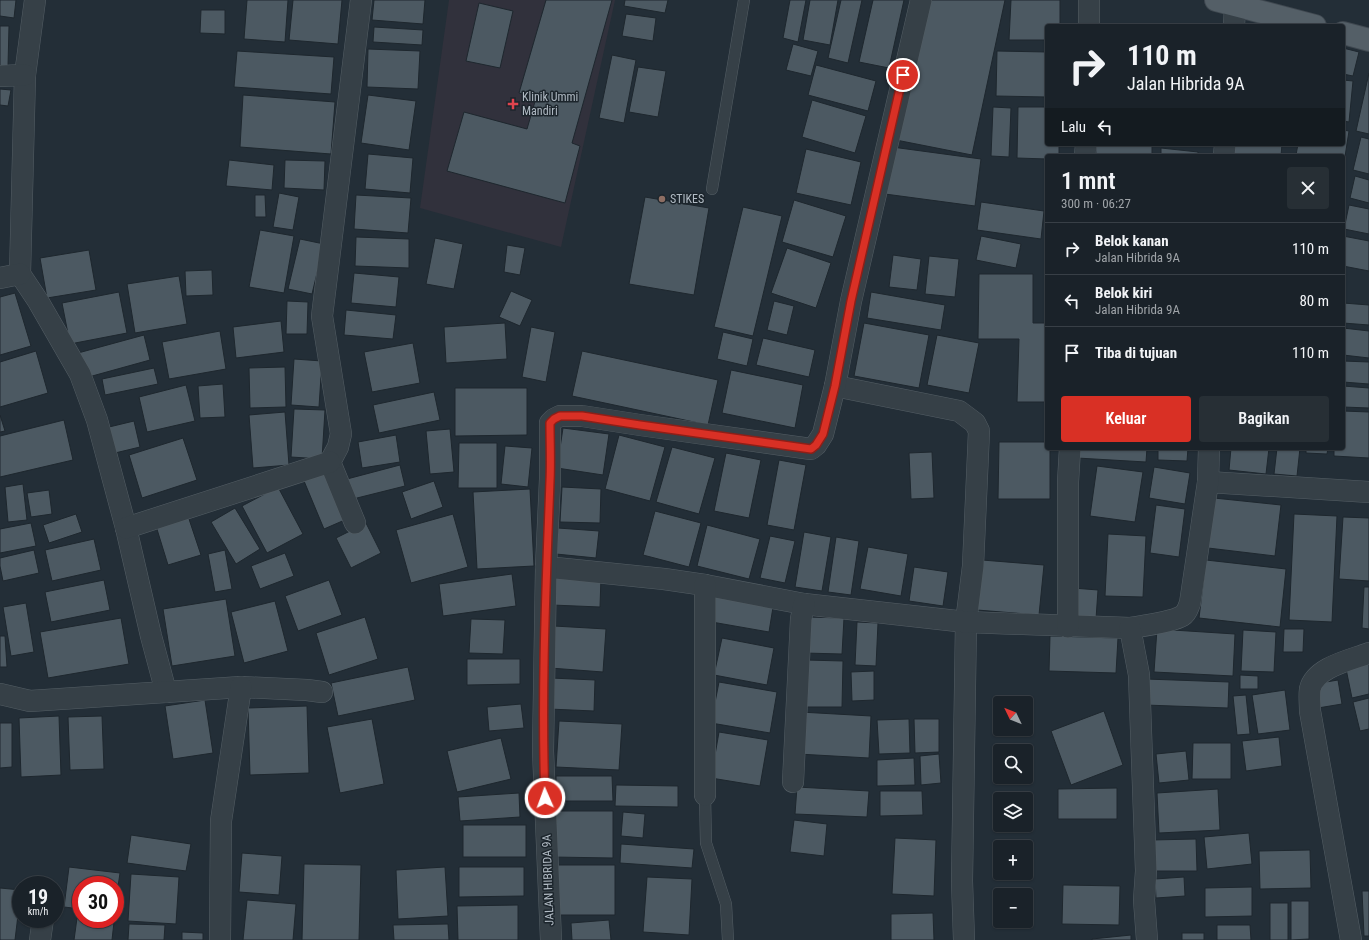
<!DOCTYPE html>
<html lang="id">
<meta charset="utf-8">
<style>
:root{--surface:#1a2229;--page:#272f35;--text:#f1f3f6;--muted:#9fa4a8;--line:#383f46;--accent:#d93025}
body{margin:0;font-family:"Roboto Condensed",sans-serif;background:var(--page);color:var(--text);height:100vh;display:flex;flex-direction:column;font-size:15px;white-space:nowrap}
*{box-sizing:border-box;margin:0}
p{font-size:13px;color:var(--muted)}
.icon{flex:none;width:22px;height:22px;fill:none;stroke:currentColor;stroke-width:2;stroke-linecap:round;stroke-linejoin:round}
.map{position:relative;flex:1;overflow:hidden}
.side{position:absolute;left:1045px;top:154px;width:300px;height:296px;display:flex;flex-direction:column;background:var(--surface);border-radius:4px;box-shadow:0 1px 3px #0004,0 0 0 1px var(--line)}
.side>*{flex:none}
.guide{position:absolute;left:1045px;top:24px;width:300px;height:122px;border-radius:4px;box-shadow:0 1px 3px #0004,0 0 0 1px var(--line);background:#1a2229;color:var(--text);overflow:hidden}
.needle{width:26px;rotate:313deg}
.buttons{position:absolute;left:993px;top:696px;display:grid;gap:8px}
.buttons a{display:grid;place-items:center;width:40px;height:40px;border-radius:4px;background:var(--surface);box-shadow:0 1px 3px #0004,0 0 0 1px var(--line);font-size:20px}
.speed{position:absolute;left:12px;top:876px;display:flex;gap:8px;font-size:20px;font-weight:700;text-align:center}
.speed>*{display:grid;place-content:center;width:52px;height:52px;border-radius:50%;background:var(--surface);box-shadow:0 1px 3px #0004,0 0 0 1px var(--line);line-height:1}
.speed small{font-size:10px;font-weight:400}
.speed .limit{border:6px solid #d22;background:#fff;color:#111}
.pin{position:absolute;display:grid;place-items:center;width:34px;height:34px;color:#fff;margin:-17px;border:2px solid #fff;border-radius:50%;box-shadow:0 1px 4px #0007}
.me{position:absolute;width:44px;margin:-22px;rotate:358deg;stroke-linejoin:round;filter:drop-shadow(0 0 3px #0008)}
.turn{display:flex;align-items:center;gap:14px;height:84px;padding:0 16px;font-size:18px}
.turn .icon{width:52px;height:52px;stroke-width:2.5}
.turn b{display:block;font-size:28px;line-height:34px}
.then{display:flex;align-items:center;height:38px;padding:0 16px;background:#0003;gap:8px;font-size:15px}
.round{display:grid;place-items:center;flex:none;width:42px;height:42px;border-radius:4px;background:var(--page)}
.summary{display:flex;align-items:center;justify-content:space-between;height:68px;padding:0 16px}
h1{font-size:24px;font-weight:600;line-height:30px}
.primary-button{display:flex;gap:8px;margin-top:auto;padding:8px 16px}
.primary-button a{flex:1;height:46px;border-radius:4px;background:var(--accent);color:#fff;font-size:16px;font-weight:600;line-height:46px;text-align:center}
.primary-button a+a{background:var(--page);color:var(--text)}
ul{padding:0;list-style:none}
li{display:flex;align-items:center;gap:12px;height:52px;padding:0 16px;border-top:1px solid var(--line)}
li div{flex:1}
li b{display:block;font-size:15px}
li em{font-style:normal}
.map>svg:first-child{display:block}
.medical{fill:#31313c}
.building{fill:#4c5962;stroke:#1e272e}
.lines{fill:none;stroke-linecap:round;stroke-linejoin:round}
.service-casing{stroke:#545e65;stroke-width:12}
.minor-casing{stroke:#545e65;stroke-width:22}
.primary-casing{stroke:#404951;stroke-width:24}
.service{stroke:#364047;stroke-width:11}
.minor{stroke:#364047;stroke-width:21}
.primary{stroke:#545f67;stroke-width:22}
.route-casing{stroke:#8d1f18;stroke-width:10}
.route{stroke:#d93025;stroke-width:7}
.health-dot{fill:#e0444e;stroke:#1c252c;stroke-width:1.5}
.education-dot{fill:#8d6e63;stroke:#1c252c;stroke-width:1.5}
.labels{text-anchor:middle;stroke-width:3;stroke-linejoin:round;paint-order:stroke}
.poi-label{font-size:12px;fill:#b1bbc4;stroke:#1c252c;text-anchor:start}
.street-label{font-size:12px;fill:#b1bbc4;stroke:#1c252c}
</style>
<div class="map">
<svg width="1369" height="940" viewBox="0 0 1369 940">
<rect width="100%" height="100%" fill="#232e37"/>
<polygon class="medical" points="449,0 615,0 561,247 420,208"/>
<g class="building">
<polygon points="0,0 16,0 14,18 0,16"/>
<polygon points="247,0 288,0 285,42 244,39"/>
<polygon points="293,0 342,0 338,44 289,40"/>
<polygon points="374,0 425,0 423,24 372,20"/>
<polygon points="546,0 612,0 572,143 580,146 565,203 447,171 464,112 527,129 536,98 519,93"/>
<polygon points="625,0 668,0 665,13 624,6"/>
<polygon points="790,0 806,0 798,42 783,38"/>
<polygon points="810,0 838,0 830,45 803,40"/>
<polygon points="841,0 862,0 848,63 828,58"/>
<polygon points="873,0 904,0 889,68 859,62"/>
<polygon points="925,0 1005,0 972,155 896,140"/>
<polygon points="1011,0 1060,0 1060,26 1047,26 1047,40 1009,40"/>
<polygon points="479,3 513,11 500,68 466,61"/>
<polygon points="201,10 225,10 225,34 200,33"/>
<polygon points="626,14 656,18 653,41 622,36"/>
<polygon points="1095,24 1147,26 1095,26"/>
<polygon points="0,26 9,26 8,66 0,66"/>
<polygon points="374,27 423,30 422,45 373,42"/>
<polygon points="793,44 818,51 811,76 786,70"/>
<polygon points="1343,48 1359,52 1353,76 1343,74"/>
<polygon points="368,49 420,51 418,89 367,87"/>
<polygon points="237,51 334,57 331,94 234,87"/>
<polygon points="997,51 1047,52 1047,97 996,96"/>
<polygon points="612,55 636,60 624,123 599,118"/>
<polygon points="816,65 876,81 868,111 808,95"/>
<polygon points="638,67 666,71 658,117 629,112"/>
<polygon points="1369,73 1369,134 1356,131"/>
<polygon points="1343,80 1353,81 1349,122 1343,121"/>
<polygon points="0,89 11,90 8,106 0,105"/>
<polygon points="243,95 335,102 331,154 240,147"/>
<polygon points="368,95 416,101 409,150 361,143"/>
<polygon points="812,100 866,116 855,153 802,137"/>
<polygon points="993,107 1011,108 1009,157 991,156"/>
<polygon points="1018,107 1047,107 1047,144 1059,144 1059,156 1047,156 1047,159 1017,158"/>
<polygon points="1343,130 1349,131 1344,163 1343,156 1296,155 1298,144 1343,144"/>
<polygon points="1361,137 1369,139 1369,174 1353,170"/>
<polygon points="1096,144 1152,144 1152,155 1096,154"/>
<polygon points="1169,144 1198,144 1198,146"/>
<polygon points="1231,144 1282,144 1281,156 1230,156"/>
<polygon points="892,147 981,159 975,206 885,194"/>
<polygon points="1161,148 1198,152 1198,156 1161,156"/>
<polygon points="806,149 861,162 851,205 796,193"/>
<polygon points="368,154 413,158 410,193 365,189"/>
<polygon points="229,160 274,165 272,190 226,186"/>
<polygon points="285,160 325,161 324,190 284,188"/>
<polygon points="1355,176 1369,180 1369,203 1350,198"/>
<polygon points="279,193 299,197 293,230 273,227"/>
<polygon points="255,195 265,195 266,217 255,217"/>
<polygon points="356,195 411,198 408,233 354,229"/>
<polygon points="645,197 709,208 694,295 629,284"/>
<polygon points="794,200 846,216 833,257 782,242"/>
<polygon points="981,202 1044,211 1041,239 977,230"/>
<polygon points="1349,205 1369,209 1369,234 1344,229"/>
<polygon points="743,207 782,216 753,336 714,327"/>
<polygon points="260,230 294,236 284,293 249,287"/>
<polygon points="981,236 1021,244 1016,268 976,260"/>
<polygon points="1343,236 1369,241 1369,271 1343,266"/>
<polygon points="356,237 409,239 409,268 355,266"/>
<polygon points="435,238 463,244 454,289 426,284"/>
<polygon points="300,239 324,244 312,294 288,289"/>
<polygon points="507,245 525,248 520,275 504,272"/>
<polygon points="787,248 831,263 816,308 771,293"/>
<polygon points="89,250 96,290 47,298 40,258"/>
<polygon points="893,255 921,259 917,290 889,287"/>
<polygon points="929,256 959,259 955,297 925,294"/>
<polygon points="212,270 213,295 186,296 185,271"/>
<polygon points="354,273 399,277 396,307 351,303"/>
<polygon points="979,274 1033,274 1033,323 1047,323 1047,402 1017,402 1019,339 978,339"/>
<polygon points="179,276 187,324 135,333 127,284"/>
<polygon points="511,291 532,300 520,326 499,317"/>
<polygon points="119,292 127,333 70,344 62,303"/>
<polygon points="871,292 945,305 941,330 867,318"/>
<polygon points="15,293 31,346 0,355 0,297"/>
<polygon points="287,301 308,302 307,334 286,334"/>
<polygon points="774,301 794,306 787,335 767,330"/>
<polygon points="1343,303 1369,305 1369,325 1343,323"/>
<polygon points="346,310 396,315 393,339 344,335"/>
<polygon points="281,321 284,352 236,358 233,327"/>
<polygon points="505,323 507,359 446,363 444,327"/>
<polygon points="864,323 929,335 919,388 854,376"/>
<polygon points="531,327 555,332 546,382 522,377"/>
<polygon points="1343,328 1369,331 1369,358 1343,355"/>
<polygon points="220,331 226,369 169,379 162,342"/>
<polygon points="723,332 753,339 747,366 717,359"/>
<polygon points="144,335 150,360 85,378 78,353"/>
<polygon points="937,335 979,343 969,393 927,385"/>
<polygon points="763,338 815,350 809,377 756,365"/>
<polygon points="413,343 420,383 372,392 364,352"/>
<polygon points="36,351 48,393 0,407 0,362"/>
<polygon points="582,351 718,380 708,425 572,396"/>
<polygon points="294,359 322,361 319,407 291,405"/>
<polygon points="1343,361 1369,362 1369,384 1343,382"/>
<polygon points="285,367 286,407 250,408 249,368"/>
<polygon points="154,368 158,384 105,395 102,379"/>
<polygon points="731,370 803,385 795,428 722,413"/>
<polygon points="223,384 225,417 200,418 198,386"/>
<polygon points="186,385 195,421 147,432 139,397"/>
<polygon points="1343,386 1369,388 1369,408 1343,407"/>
<polygon points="455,388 527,388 527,435 455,436"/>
<polygon points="434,392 440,420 379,433 373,405"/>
<polygon points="294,409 325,410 322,459 291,457"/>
<polygon points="1343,411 1369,412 1369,458 1334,456 1334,448 1343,448"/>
<polygon points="285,412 289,465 253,468 249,415"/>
<polygon points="0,415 5,431 0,432"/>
<polygon points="64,420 73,460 0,477 0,436"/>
<polygon points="134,421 140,447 115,453 109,427"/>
<polygon points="563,428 609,434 603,475 557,468"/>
<polygon points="450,429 454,472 430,474 426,431"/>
<polygon points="396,435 400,462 362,468 358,442"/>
<polygon points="619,435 665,447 650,501 605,489"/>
<polygon points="183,438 197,480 142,498 129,455"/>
<polygon points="999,442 1047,442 1047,448 1050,448 1050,499 998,499"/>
<polygon points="459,443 497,443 497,488 458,488"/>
<polygon points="505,446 532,448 528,487 501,484"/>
<polygon points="672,447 715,458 699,514 656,502"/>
<polygon points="1077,448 1147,448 1146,462 1077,458"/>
<polygon points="1158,448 1188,448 1187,461 1158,460"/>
<polygon points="1231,448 1269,448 1266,474 1229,470"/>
<polygon points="1277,448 1300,448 1297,476 1274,474"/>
<polygon points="1306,448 1328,448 1327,454 1306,453"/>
<polygon points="932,452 934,498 911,499 909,453"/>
<polygon points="726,453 761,460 749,518 714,511"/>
<polygon points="779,460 806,465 794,530 767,525"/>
<polygon points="400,465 405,486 353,499 347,479"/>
<polygon points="1097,466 1143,472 1135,522 1090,516"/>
<polygon points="1154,467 1190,473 1185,504 1149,498"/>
<polygon points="327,471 347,519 324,529 304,481"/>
<polygon points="434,481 443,507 411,519 402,492"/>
<polygon points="23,484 27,520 8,522 5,487"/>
<polygon points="278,487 303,534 267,553 242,506"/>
<polygon points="562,487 601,489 600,523 560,522"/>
<polygon points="530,489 534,566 477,569 473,492"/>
<polygon points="49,490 52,514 31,517 27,493"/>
<polygon points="1214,498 1281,505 1275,556 1208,548"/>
<polygon points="1156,505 1185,509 1179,557 1150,553"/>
<polygon points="235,508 260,549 236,564 211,522"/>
<polygon points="655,511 701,523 689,567 643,555"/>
<polygon points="76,514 82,532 49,543 43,525"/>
<polygon points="453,514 468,567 411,583 396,530"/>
<polygon points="1294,514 1337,516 1332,622 1289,620"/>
<polygon points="188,516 201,555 168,565 156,526"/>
<polygon points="1343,517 1369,518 1369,581 1339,579"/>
<polygon points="31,523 36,546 0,553 0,529"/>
<polygon points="366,523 381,553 351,568 336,538"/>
<polygon points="707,525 760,539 749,579 697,566"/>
<polygon points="558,528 599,531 596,558 556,554"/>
<polygon points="804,532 831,537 822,591 795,587"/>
<polygon points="1108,534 1146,536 1143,597 1105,596"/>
<polygon points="770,536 795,541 785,583 760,578"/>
<polygon points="836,537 859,541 851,595 828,592"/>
<polygon points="94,539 101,570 52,581 45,550"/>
<polygon points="868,547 908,554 901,596 860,589"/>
<polygon points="34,550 39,573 3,581 0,566 0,558"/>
<polygon points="225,550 232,589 215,592 208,554"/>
<polygon points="285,553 294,576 260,589 251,566"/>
<polygon points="982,560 1044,565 1039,615 977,610"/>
<polygon points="1206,560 1286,569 1280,627 1199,618"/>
<polygon points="914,567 948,572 943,606 909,601"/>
<polygon points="512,574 516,606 443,616 439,584"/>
<polygon points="554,574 601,577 600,607 552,605"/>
<polygon points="104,580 110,610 51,622 45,592"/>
<polygon points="329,580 342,615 298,631 285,596"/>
<polygon points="1364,587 1369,587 1369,629 1362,628"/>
<polygon points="1073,588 1098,590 1096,619 1071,618"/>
<polygon points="712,591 774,601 769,632 706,621"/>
<polygon points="226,599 235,656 172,666 163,609"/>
<polygon points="275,601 288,651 244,663 231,612"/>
<polygon points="26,603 34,652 11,656 3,607"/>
<polygon points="365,617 378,659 329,675 316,633"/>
<polygon points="806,617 844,618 842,654 804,653"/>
<polygon points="121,618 129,664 48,678 40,632"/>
<polygon points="471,619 505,620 503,654 469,653"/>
<polygon points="857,622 878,623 876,666 855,665"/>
<polygon points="554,626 606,629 603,672 550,668"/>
<polygon points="1157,629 1235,634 1233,676 1154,672"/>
<polygon points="1284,629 1304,629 1303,652 1283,652"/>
<polygon points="1243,630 1276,632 1274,672 1241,671"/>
<polygon points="0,636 5,636 7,667 0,667"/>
<polygon points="1050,636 1118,638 1116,673 1049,671"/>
<polygon points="722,638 774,648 767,685 714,675"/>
<polygon points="467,659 520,659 520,684 467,685"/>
<polygon points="1369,659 1369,694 1352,698 1345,664"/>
<polygon points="806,660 843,661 842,707 804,707"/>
<polygon points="408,667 415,700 338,716 331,683"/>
<polygon points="874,671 874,700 852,701 851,672"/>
<polygon points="1240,675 1258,676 1258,689 1240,689"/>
<polygon points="551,678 595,680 594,711 549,709"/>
<polygon points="1146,679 1229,682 1228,708 1145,705"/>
<polygon points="1338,680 1342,704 1318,708 1314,684"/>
<polygon points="719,682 777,692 770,733 711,723"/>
<polygon points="1285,690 1290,730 1258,734 1252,695"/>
<polygon points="1246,695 1250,734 1237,735 1233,696"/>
<polygon points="1369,698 1369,729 1360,731 1353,702"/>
<polygon points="205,700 213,753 173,759 165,706"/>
<polygon points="521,704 524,728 489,731 487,707"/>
<polygon points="307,706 309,773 250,775 248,708"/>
<polygon points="1104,711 1123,765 1071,785 1051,731"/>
<polygon points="800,712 871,716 869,758 798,754"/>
<polygon points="59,716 61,775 21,777 19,718"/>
<polygon points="102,716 104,769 70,770 68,717"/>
<polygon points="372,719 384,784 340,793 327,727"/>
<polygon points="909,719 910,753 879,754 877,720"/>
<polygon points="914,719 939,719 939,752 915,753"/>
<polygon points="559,721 622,724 619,770 556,767"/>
<polygon points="0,723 12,723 12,767 0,768"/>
<polygon points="719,732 768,740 760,786 711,778"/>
<polygon points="1279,737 1282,766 1246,771 1242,741"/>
<polygon points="501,738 511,779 457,792 447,751"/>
<polygon points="1193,743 1231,743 1231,779 1192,779"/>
<polygon points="1186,751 1189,780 1159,783 1156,754"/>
<polygon points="939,754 941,783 921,785 920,756"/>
<polygon points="914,758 915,785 877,786 877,760"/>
<polygon points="556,776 612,776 613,801 556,801"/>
<polygon points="616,785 678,786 678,807 615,806"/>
<polygon points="797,787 869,791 867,817 795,814"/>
<polygon points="1117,788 1117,819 1058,819 1058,789"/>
<polygon points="1218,789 1220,830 1159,833 1157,793"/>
<polygon points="880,791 922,791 923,815 880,816"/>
<polygon points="519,793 520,817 460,821 458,797"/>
<polygon points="554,811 613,811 613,858 553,857"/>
<polygon points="623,812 645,814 643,838 621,836"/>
<polygon points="794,820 827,824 824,856 790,852"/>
<rect x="463" y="825" width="63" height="32"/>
<polygon points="1249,833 1252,864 1207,869 1204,837"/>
<polygon points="131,835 191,844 186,871 127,863"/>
<polygon points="895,838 936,840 934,896 892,894"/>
<polygon points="1196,839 1197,871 1152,871 1152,840"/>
<polygon points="621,844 694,849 692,868 620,863"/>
<polygon points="1310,850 1311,888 1260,889 1259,851"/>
<polygon points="242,853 282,856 279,895 239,892"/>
<polygon points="304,864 361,865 359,940 302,940"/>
<polygon points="558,865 615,865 615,915 557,915"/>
<polygon points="69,867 120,873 115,907 115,885 81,885 81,909 64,907"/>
<polygon points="445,867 448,916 398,919 396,870"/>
<polygon points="459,867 524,867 524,896 459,897"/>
<polygon points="131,874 179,877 176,924 128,921"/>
<polygon points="647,877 692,879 689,935 643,932"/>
<polygon points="1184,877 1185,896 1156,898 1155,879"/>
<polygon points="1063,885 1120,886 1119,925 1062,924"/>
<polygon points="1252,887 1252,916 1205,917 1205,888"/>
<polygon points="0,888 21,890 15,940 0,940"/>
<polygon points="1362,891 1369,891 1369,936 1364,936"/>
<polygon points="247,900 296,904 293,940 243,940"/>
<polygon points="1291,901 1309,901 1309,939 1291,940"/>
<rect x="1270" y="903" width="18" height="37"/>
<polygon points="518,905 518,940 458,940 457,906"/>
<polygon points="933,913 934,940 891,940 891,914"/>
<polygon points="77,918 114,922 112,940 74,940"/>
<polygon points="609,920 611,940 572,940 571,923"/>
<polygon points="129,924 165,925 164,940 128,940"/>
<polygon points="448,924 449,940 394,940 393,925"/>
<polygon points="1217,925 1250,925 1251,940 1217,940"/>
<polygon points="182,932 203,933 203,940 182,940"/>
<rect x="1182" y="933" width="22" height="7"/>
<polygon points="1131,935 1131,940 1092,940 1092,939"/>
</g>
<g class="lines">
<defs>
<g id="service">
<polyline points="712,189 744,0"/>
<polyline points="705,795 706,843 726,904 728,940"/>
</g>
<g id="minor">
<polyline points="35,0 25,75 20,274 38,301 80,374 97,420 126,528 151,636 166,692"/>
<polyline points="1089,26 1089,0"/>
<polyline points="1234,26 1235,6"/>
<polyline points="0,76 25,75"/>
<polyline points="1085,156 1086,144"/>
<polyline points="1224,156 1225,144"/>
<polyline points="0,278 20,274"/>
<polyline points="835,386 959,411 975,423 979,431 973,566 966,622 962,881 964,940"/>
<polyline points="1208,482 1369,492"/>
<polyline points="355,523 330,462 338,447 341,434 322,316 361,0"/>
<polyline points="126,528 330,462"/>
<path d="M546 567 664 579 705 585 804 604 966 622 1130 628C1142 626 1172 622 1182 616 1187 613 1188 608 1190 603L1208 482 1209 448"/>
<polyline points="1068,627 1068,482 1070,448"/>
<polyline points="1130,628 1139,675 1146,871 1144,900 1147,940"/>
<polyline points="0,694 30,701 241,687 307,690 322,692"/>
<polyline points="793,782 801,619 804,604"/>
<polyline points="705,795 705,585"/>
<polyline points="40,940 43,919"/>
<polyline points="220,940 221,821 241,687"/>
<polyline points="551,940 543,751 546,567 550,479 550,423 554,419 560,416 582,416 640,425 811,449 816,445 823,434 835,386 851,301 921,0"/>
<path d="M1351 940 1310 711C1310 704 1309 696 1310 689 1315 667 1351 660 1369 653"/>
</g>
<g id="primary">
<polyline points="1216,0 1315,26"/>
<polyline points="1343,33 1369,40"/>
</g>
</defs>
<use href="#service" class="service-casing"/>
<use href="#minor" class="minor-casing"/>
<use href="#primary" class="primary-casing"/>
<use href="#service" class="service"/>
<use href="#minor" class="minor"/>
<use href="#primary" class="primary"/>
</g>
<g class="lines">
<defs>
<path id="route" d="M545 798C541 693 546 587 550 481 551 462 550 443 550 423L554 419 560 416H582L640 425 811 449 816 445 823 434 835 386 851 301 903 75"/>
</defs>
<use href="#route" class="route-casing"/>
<use href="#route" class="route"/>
</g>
<path class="health-dot" d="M511 98h4v4h4v4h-4v4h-4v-4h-4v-4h4z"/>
<circle class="education-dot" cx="662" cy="199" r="4"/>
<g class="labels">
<g class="poi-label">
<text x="522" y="101">Klinik Ummi<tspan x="522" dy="14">Mandiri</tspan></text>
<text x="670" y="203">STIKES</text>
</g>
<g class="street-label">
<text transform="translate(548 880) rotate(-92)" y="4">JALAN HIBRIDA 9A</text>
</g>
</g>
</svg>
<div class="buttons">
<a><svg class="needle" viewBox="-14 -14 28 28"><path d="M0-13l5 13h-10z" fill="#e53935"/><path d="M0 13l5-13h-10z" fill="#9fa4a8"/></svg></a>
<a><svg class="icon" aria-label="search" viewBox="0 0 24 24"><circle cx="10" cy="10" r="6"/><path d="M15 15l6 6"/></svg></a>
<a><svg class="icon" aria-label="layers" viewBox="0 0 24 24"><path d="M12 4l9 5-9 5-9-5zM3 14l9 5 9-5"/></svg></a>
<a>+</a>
<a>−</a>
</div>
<div class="speed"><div>19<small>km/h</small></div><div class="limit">30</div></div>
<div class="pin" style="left:903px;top:75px;background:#d93025"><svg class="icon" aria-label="arrive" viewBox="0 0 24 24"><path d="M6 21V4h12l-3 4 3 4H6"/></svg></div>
<svg class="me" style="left:545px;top:798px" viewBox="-20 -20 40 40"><circle r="17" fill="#d93025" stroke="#fff" stroke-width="3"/><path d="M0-11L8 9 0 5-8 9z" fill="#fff"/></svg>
<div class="guide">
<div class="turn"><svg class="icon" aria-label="right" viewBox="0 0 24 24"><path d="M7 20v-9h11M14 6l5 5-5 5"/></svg><div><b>110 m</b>Jalan Hibrida 9A</div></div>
<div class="then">Lalu<svg class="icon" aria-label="left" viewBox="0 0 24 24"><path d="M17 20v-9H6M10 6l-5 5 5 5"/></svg></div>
</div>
<section class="side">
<div class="summary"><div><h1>1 mnt</h1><p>300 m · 06:27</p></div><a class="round"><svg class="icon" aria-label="close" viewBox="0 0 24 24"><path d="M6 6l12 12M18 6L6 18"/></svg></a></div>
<ul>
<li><svg class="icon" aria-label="right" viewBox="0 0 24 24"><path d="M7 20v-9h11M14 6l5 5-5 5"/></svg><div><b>Belok kanan</b><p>Jalan Hibrida 9A</p></div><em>110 m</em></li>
<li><svg class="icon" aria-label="left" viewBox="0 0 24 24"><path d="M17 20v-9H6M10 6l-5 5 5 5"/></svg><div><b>Belok kiri</b><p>Jalan Hibrida 9A</p></div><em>80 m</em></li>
<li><svg class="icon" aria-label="arrive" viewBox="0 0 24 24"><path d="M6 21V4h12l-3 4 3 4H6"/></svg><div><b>Tiba di tujuan</b></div><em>110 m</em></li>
</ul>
<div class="primary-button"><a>Keluar</a><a>Bagikan</a></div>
</section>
</div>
